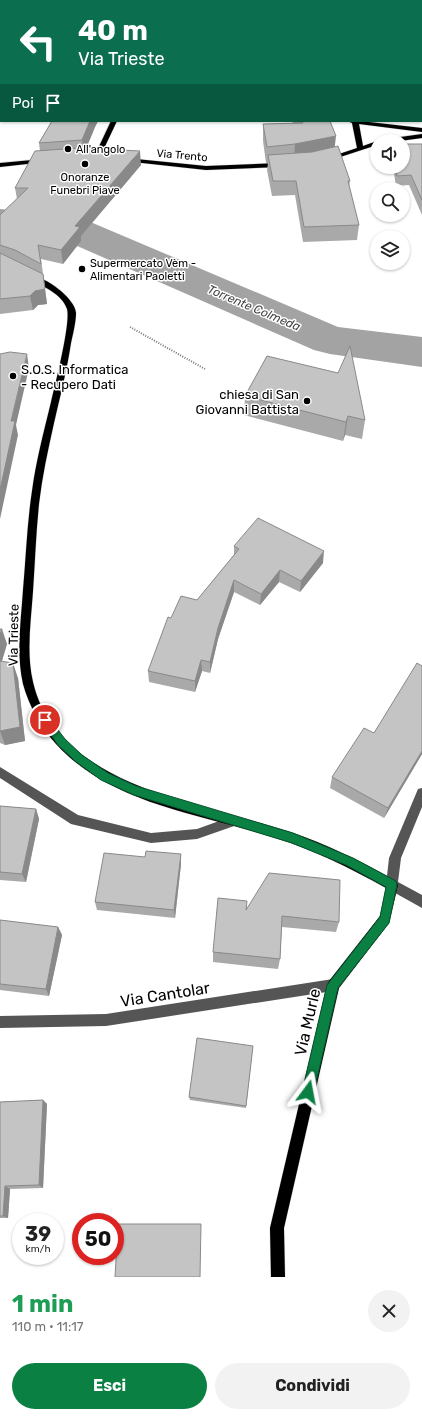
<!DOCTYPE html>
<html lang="it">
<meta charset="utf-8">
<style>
:root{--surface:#fff;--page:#f2f2f2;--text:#222;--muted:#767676;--accent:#0b8043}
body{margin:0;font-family:Rubik,sans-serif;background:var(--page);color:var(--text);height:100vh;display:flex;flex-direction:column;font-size:15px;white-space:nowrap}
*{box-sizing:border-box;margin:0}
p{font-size:13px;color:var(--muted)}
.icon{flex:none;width:22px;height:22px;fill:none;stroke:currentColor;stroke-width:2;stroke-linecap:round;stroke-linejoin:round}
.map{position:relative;height:1277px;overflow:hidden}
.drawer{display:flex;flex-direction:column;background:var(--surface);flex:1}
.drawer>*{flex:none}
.guide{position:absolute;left:0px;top:0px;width:422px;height:122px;box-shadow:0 1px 3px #0004;background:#0b6e4f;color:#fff;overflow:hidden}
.buttons{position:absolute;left:370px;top:134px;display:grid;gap:8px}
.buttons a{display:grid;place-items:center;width:40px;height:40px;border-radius:50%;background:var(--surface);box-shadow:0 1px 3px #0004;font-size:20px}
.speed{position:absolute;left:12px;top:1213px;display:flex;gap:8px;font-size:20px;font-weight:700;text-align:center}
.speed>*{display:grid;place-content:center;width:52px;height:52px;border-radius:50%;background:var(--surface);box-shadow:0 1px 3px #0004;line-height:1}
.speed small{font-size:10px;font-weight:400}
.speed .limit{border:6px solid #d22;background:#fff;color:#111}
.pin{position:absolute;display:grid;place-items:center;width:34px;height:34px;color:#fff;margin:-17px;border:2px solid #fff;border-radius:50%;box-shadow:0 1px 4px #0007}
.me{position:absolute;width:44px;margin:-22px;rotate:13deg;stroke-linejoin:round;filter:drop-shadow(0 0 3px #0008)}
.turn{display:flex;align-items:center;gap:14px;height:84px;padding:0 12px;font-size:18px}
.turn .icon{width:52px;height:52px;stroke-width:2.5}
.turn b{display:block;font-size:28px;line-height:34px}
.then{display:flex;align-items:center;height:38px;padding:0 12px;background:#0003;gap:8px;font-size:15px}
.round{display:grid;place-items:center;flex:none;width:42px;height:42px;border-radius:21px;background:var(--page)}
.summary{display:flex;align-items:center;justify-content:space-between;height:68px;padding:0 12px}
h1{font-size:24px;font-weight:700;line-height:30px;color:#1e9e55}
.action{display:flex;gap:8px;margin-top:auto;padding:8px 12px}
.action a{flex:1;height:46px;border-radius:24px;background:var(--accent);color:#fff;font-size:16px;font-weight:700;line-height:46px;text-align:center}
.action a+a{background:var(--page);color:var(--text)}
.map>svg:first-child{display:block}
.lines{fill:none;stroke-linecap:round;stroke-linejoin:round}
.river{fill:#a3a3a3;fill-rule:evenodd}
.major-casing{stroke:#dbdbdb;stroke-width:1}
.path{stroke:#777;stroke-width:2;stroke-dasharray:1 1.5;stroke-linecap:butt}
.minor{fill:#555;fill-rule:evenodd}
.major{fill:#000;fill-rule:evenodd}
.wall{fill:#a9a9a9}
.shaded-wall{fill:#898989}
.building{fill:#c4c4c4;stroke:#898989}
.route{fill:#0b8043;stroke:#07532c}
.poi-dot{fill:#000;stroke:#fff;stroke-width:1.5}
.labels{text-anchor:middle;stroke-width:3;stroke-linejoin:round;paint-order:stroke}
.far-poi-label{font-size:11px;fill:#000;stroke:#fff;text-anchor:start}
.far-street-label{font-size:11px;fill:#000;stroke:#fff}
.far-water-label{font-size:12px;font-style:italic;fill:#444;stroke:#fff}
.poi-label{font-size:13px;fill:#000;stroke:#fff;text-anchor:start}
.street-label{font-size:13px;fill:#000;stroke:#fff}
.near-street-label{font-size:16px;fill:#000;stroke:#fff}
</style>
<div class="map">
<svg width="422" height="1277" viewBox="0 0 422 1277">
<rect width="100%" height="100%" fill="#fff"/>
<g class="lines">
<polygon class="river" points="0,209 67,215 81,218 338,327 422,337 422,367 330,354 314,350 59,238 0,233"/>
<defs>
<g id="major">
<polygon points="111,121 117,121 100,157 95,158 94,157"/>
<polygon points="347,121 360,121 422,128 422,132 359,124 363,146 377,141 377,145 331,160 327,160 327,158 357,148 352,123"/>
<polygon points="422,134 422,138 400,141 383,141 386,139"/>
<polygon points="126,158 206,166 280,163 283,165 280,167 206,170 124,161 123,160"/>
<polygon points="43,159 46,161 45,162 0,167 0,163"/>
<path d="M31 276C45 276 75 298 76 313 76 322 73 334 71 343 67 370 60 397 54 423 48 450 42 477 39 504 36 533 35 562 33 591 31 621 26 652 33 682 57 787 205 804 290 832 327 844 362 862 396 881L398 885 389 923 339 988 284 1228 285 1277H271L270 1228 327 985 329 981 380 916 386 888C350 868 314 850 276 838 202 814 112 805 56 744 41 727 29 706 23 684 16 653 21 621 23 590 26 557 27 524 32 491 36 461 44 431 51 402 55 385 71 322 67 309 62 294 44 287 31 280Z"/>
</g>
</defs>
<use href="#major" class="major-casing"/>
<polyline class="path" points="130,327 205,369"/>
<g class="minor">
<polygon points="11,0 17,0 18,1 12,1"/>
<polygon points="0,767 78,815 151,833 197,829 233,816 237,817 239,821 237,825 197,839 151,843 71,824 0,778"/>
<polygon points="422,788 422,807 401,858 398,882 422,895 422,908 388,889 386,885 389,858 418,789"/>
<polygon points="333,979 337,981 339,985 337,989 333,991 106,1026 0,1028 0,1016 106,1014"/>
</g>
<use href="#major" class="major"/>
</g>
<g class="wall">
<polygon points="362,0 422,0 422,2 409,1 362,1"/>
<rect x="0" y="49" width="1" height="54"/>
<polygon points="52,121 98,121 95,127 86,148 141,165 81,236 81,241 63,264 41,259 47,304 38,305 33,310 0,314 0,215 17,199 15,188 40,151 39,143"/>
<polygon points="292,121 330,121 334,146 350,181 349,186 359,225 357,240 303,242 295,195 272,196 267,170 268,163 266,163 263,141 263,124 293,123"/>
<polygon points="385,121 403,121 402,122"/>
<polygon points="422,144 422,215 409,185 396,186 393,167 403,167"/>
<polygon points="267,356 365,420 362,439 345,435 343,441 244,415 245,396"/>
<polygon points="234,546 323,563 300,592 279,582 260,605 234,592 218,639 210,673 202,671 195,692 149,682 148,671 171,618 197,600 234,555"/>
<polygon points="0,629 7,644 2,661 18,678 25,741 5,745 0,743"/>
<polygon points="422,666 422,754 384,818 330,788 332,777 374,733"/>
<polygon points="0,806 36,809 39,819 26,882 0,880"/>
<polygon points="181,854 181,864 175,918 97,910 95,902 145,857"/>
<polygon points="246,909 339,922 336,932 282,927 280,959 278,969 213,962 213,952"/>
<polygon points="0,920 58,927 62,935 49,996 0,990"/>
<polygon points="253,1046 246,1108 190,1100 189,1097"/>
<polygon points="43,1100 47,1104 43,1188 10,1189 8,1218 0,1218 0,1102"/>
</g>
<g class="shaded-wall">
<polygon points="90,121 98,121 95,127 84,154 82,140"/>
<polygon points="336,136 334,153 294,161 295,144"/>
<polygon points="140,151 141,165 81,236 81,241 63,264 61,250 75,226"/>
<polygon points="43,274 47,304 38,305 33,310 30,296"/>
<polygon points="27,354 29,368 16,425 18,435 0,519 0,490 11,421"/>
<polygon points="348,416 345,435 343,441 346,422"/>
<polygon points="324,551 323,563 300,592 301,581"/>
<polygon points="280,570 279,582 260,605 261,594"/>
<polygon points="234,580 234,592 218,639 210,673 210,662 218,628"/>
<polygon points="2,629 7,644 0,667 0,635"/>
<polygon points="201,660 202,671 195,692 195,681"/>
<polygon points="13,663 18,678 25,741 5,745 0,731"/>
<polygon points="422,751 422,754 384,818 388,808"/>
<polygon points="36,809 39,819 26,882 22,874"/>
<polygon points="181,854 181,864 175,918 174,910"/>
<polygon points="58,927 62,935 49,996 46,989"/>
<polygon points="43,1100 47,1104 43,1188 39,1185"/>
<polygon points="5,1186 10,1189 8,1218 3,1216"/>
</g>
<g class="building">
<polygon points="364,0 395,0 396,1 364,1"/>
<rect x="0" y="49" width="1" height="40"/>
<polygon points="52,121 90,121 82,140 39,143"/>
<polygon points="302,121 330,121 336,136 295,144 267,147 263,124 303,123"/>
<polygon points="403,144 422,144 422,200 411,175 397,176 396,167 403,167"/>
<polygon points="338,146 350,181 348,181 359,225 304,227 296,181 273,181 268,155 312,152"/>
<polygon points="79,148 140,151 75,226 80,227 61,250 38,245 41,264 15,250 0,245 0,215 28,188 15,188 35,151"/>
<polygon points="0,253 43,274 45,289 35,291 30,296 0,299"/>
<polygon points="350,346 365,420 348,416 346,422 245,396 267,356 338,373"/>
<polygon points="10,352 27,354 11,421 15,421 0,490 0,354"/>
<polygon points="258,518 324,551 301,581 280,570 261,594 234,580 218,628 210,662 201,660 195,681 148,671 168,617 171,618 181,596 197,600 239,549 234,546"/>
<polygon points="0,629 2,629 0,635"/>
<polygon points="0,661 13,663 20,727 0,731"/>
<polygon points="417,663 422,666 422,751 388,808 332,777 364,728 374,733"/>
<polygon points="0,806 36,809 22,874 0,872"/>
<polygon points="146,851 181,854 174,910 95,902 104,853 145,857"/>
<polygon points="269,873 340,880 339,922 282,916 280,959 213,952 218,898 247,901 246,910"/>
<polygon points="0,920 58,927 46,989 0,984"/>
<polygon points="197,1038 253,1046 246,1106 189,1097"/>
<polygon points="43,1100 39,1185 5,1186 3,1216 0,1216 0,1102"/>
<polygon points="118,1224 201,1224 200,1277 115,1277"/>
</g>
<polygon class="route" points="45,716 48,717 65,739 82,755 108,773 136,786 293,833 353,858 396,881 397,885 389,923 338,988 313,1096 308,1098 304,1096 302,1092 327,985 380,917 386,887 346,865 292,843 134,795 101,780 75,761 58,745 40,720 41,717"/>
<g class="poi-dot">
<circle cx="68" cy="149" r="4"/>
<circle cx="85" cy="164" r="4"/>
<circle cx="82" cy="269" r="4"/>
<circle cx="13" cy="376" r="4"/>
<circle cx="307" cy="401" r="4"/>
</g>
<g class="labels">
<g class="far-poi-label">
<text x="76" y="153">All'angolo</text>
<text x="85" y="181" text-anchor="middle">Onoranze<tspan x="85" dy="13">Funebri Piave</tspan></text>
<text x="90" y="267">Supermercato Vèm -<tspan x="90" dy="13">Alimentari Paoletti</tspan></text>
</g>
<g class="far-street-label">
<text transform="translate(182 155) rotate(5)" y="4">Via Trento</text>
</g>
<g class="far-water-label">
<text transform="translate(254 308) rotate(23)" y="4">Torrente Colmeda</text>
</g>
<g class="poi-label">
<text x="21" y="374">S.O.S. Informatica<tspan x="21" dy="15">- Recupero Dati</tspan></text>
<text x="299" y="399" text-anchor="end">chiesa di San<tspan x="299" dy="15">Giovanni Battista</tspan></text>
</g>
<g class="street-label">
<text transform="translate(13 635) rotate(-89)" y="5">Via Trieste</text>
</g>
<g class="near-street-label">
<text transform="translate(165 994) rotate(-9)" y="6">Via Cantolar</text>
<text transform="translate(307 1022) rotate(-77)" y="6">Via Murle</text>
</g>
</g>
</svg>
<div class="buttons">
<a><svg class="icon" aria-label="sound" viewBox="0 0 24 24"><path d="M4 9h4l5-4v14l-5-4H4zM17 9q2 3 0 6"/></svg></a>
<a><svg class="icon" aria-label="search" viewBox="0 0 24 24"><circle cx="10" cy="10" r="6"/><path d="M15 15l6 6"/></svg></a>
<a><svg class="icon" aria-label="layers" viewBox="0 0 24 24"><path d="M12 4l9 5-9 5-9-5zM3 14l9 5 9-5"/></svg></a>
</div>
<div class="speed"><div>39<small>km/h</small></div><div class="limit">50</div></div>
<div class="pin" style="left:45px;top:720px;background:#d93025"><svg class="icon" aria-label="arrive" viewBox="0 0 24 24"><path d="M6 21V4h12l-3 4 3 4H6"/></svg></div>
<svg class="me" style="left:308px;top:1092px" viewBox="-20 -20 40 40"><path d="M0-17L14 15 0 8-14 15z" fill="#0b8043" stroke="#fff" stroke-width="4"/></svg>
<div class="guide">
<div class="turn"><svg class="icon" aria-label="left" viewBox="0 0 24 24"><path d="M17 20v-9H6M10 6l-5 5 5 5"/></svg><div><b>40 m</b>Via Trieste</div></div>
<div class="then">Poi<svg class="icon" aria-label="arrive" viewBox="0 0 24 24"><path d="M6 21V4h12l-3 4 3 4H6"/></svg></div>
</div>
</div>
<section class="drawer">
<div class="summary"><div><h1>1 min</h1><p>110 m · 11:17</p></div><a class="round"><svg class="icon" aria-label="close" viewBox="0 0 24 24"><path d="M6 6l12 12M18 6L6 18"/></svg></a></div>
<div class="action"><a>Esci</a><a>Condividi</a></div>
</section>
